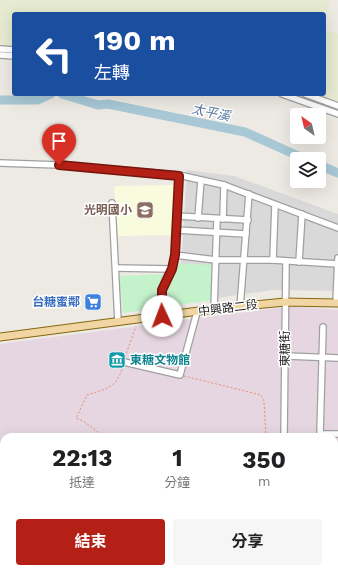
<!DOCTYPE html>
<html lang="zh-TW">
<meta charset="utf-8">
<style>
:root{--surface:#fff;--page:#f6f6f6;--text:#202124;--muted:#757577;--accent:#b42015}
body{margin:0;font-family:"Work Sans","Noto Sans TC",sans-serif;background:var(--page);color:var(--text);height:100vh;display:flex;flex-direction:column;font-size:15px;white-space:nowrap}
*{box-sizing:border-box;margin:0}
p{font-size:13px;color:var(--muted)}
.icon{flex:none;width:22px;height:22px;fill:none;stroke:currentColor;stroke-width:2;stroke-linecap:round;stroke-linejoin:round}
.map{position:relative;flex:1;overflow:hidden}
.details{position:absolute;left:0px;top:433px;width:338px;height:140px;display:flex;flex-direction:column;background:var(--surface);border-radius:12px 12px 0 0;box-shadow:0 4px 16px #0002}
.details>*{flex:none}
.banner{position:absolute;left:12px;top:12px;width:314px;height:84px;border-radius:4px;box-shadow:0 4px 16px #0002;background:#1a4fa0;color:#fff;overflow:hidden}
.needle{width:26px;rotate:326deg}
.controls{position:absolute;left:290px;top:108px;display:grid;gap:8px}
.controls a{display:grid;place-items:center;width:36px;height:36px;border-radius:4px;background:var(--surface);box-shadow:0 4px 16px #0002;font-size:20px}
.pin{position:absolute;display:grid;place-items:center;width:34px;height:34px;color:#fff;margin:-41px -17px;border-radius:50% 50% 50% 0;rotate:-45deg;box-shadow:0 0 4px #0007}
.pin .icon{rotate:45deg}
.me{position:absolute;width:44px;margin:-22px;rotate:358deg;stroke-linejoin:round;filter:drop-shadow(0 0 3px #0008)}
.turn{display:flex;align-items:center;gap:14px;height:84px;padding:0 16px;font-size:18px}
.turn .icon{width:52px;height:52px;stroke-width:2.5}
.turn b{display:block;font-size:28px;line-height:34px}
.eta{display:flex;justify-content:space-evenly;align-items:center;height:68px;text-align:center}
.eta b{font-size:24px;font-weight:700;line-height:28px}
.cta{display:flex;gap:8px;margin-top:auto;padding:8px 16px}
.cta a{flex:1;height:46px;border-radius:4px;background:var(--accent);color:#fff;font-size:16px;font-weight:700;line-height:46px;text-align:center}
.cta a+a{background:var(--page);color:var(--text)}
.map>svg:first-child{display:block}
.residential{fill:#dad9d9}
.industrial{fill:#e5d6e1}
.education{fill:#f9fbde}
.farmland{fill:#e6ead0}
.park{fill:#c4f3cb}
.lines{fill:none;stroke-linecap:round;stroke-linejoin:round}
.river{stroke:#a8c8d6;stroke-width:9}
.minor-casing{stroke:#a0a0a0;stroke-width:8}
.major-casing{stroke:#856610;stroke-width:9}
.path{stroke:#ea8a77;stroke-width:1;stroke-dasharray:2 2;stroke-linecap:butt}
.minor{stroke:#fff;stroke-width:5.5}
.major{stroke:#f1d5a3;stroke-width:7}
.route-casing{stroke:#75150e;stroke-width:10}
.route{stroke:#b42015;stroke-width:7}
.labels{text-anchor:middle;stroke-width:3;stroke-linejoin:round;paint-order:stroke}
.education-label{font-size:12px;font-weight:bold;fill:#785e54;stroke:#fff;text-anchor:end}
.shop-label{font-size:12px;font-weight:bold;fill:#366cbe;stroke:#fff;text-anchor:end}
.street-label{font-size:12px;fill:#1c1c1c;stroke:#fff}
.culture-label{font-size:12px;font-weight:bold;fill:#0d838f;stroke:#fff;text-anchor:start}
.water-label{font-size:13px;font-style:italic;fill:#5475a1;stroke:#fff}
</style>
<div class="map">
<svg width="338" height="573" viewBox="0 0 338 573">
<rect width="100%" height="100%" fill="#edeae3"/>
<polygon class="residential" points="187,170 234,176 338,214 338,291 272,290 176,304 182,251"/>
<polygon class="industrial" points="293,306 338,310 338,460 334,460 334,437 4,437 4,469 0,469 0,344"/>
<polygon class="education" points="175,185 172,235 118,236 114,186"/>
<g class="farmland">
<polygon points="0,0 330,0 324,28 324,14 14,14 14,50 0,49"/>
<polygon points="324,30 338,34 338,106 305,94 324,94"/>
<polygon points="334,467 338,467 338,573 0,573 0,476 4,476 4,569 334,569"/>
</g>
<polygon class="park" points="176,263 212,265 212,300 123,313 119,276 172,274"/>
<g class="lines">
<g class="river">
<polyline points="62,94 98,105 108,104 245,132 305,159"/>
<polyline points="0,100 38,100 51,94"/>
<polyline points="319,165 338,173"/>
</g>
<defs>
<g id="minor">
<polyline points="0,49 14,50"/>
<polyline points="0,55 14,56"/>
<polyline points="282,94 338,114"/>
<polyline points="305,94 338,106"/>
<polyline points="0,163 59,165 179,175 201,180 224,185 338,228"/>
<polyline points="112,203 118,322"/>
<polyline points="177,216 248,220"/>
<polyline points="198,218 201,180"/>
<polyline points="223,219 224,185"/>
<polyline points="176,230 246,234"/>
<polyline points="175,255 216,260 273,260 338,264"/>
<polyline points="273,260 275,205"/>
<polyline points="299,262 302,214"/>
<polyline points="116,268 172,269"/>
<polyline points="336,302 338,258"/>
<polyline points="240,307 249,194"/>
<polyline points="214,309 217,219"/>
<polyline points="162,316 162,290 172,269 175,255 179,175"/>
<polyline points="323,327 320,434 338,434"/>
<polyline points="286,356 338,358"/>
<polyline points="124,362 180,375 197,312"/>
<polyline points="284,437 286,262"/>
<polyline points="114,569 114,573"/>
<polyline points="254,569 268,573"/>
<polyline points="124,573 141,569"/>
</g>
<polyline id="major" points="0,337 214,309 285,302 338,303"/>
</defs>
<use href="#minor" class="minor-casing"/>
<use href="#major" class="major-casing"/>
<g class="path">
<polyline points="125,357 136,326"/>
<polyline points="184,376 261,395 264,401 266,437"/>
<path d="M105 437 83 421 76 418 87 395C108 388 116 389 123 366"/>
<polyline points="334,467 338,466"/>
<polyline points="0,472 4,472"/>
</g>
<use href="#minor" class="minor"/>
<use href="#major" class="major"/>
</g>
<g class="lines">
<defs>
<polyline id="route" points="59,165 179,176 175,255 172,269 162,290 162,316"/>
</defs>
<use href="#route" class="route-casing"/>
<use href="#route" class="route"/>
</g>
<defs>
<symbol id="school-square" viewBox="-11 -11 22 22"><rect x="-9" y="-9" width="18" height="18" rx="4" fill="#8d6e63" stroke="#fff"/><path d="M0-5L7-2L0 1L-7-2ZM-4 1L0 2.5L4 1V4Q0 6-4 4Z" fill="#fff"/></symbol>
<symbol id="supermarket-square" viewBox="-11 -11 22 22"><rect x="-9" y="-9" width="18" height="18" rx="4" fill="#3f7fe0" stroke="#fff"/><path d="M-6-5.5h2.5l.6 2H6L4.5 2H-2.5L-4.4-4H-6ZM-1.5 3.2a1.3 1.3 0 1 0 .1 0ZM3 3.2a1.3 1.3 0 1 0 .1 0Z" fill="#fff"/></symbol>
<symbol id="museum-square" viewBox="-11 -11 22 22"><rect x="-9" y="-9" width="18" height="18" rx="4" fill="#0f9aa8" stroke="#fff"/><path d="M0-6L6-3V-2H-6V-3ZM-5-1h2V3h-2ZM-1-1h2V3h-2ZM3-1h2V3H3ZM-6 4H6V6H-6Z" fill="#fff"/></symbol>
</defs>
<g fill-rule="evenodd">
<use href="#school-square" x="135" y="200" width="20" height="20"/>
<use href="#supermarket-square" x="83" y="292" width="20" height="20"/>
<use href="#museum-square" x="107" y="350" width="20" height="20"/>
</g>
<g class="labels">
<g class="education-label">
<text x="132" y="214">光明國小</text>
</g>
<g class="shop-label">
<text x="80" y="306">台糖蜜鄰</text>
</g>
<g class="street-label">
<text transform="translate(228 308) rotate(-7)" y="4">中興路二段</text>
<text transform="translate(285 349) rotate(-90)" y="4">東糖街</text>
</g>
<g class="culture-label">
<text x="130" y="364">東糖文物館</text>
</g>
<g class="water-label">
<text transform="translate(211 112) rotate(12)" y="5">太平溪</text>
</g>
</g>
</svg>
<div class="controls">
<a><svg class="needle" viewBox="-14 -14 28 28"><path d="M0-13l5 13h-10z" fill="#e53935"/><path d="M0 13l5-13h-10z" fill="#757577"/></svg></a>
<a><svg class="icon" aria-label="layers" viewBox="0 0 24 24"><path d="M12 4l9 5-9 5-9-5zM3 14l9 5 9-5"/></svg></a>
</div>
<div class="pin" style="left:59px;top:165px;background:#d93025"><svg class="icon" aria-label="arrive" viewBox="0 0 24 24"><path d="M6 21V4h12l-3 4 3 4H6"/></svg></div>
<svg class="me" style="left:162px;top:316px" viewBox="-20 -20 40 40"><circle r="19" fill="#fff"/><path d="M0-13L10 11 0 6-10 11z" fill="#b42015"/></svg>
<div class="banner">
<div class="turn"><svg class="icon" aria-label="left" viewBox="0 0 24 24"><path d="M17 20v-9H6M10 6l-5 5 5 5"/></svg><div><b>190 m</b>左轉</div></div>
</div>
<section class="details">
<div class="eta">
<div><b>22:13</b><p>抵達</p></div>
<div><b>1</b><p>分鐘</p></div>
<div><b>350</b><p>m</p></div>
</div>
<div class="cta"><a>結束</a><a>分享</a></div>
</section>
</div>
